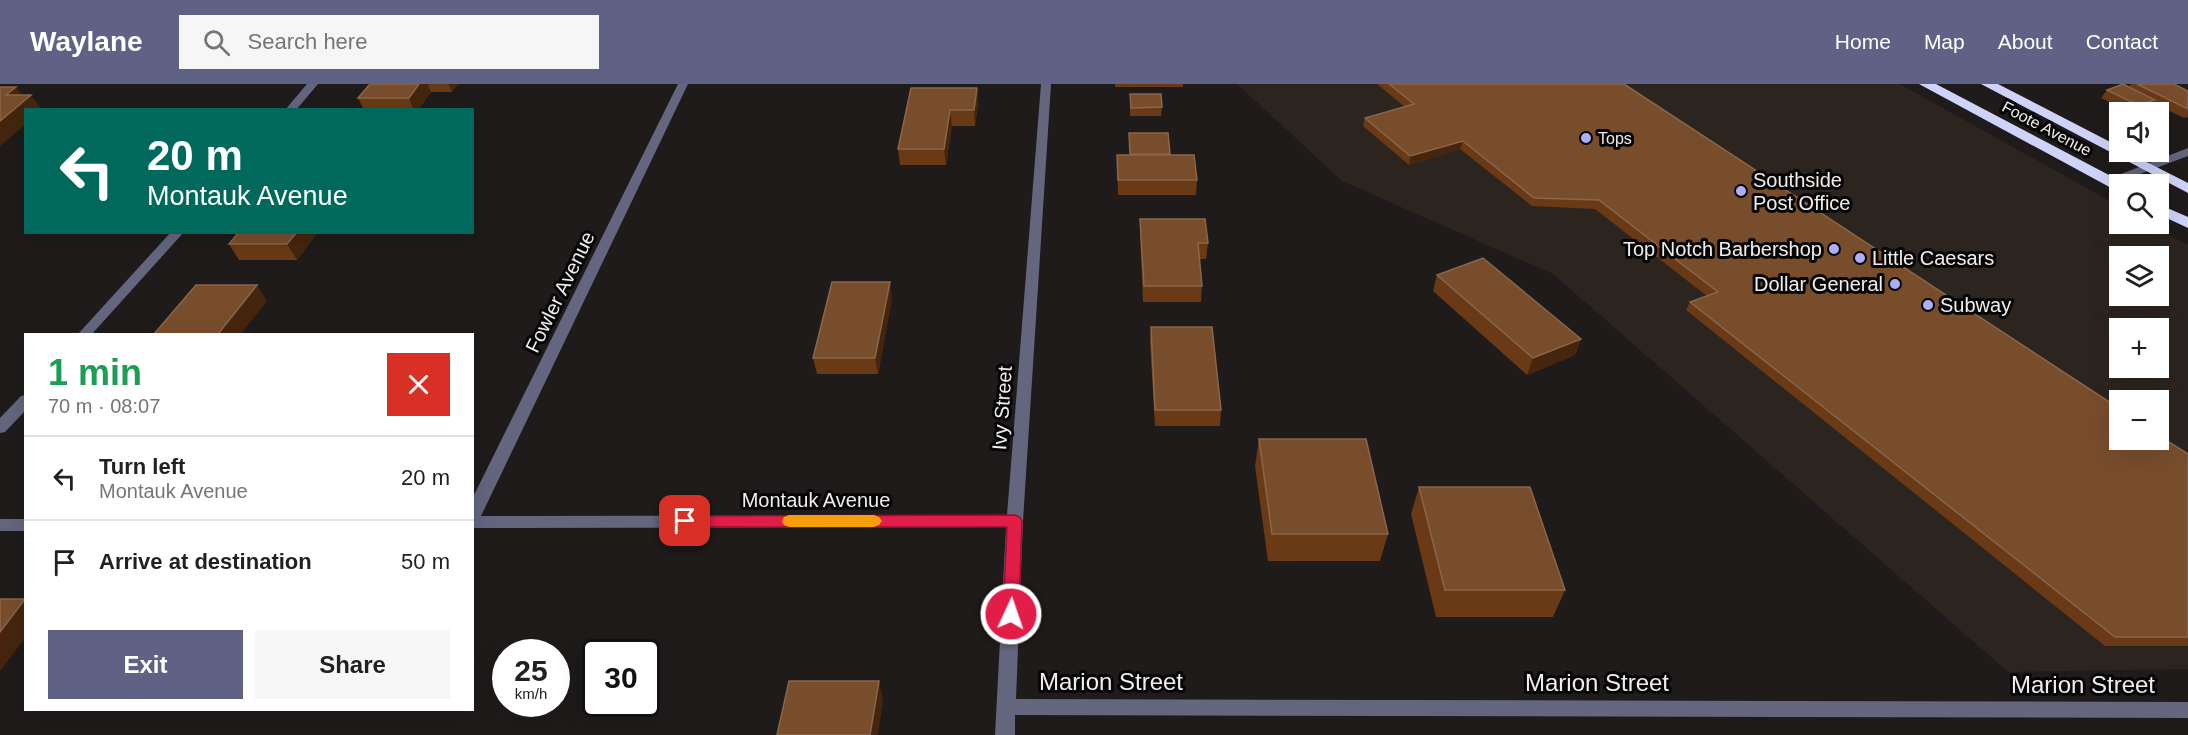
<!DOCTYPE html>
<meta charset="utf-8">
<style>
:root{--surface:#fff;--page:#f6f6f6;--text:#202124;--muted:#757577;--line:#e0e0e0;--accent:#5f6185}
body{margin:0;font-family:Helvetica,sans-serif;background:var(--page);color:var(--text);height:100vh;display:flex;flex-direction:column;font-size:22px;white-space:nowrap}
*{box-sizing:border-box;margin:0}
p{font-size:20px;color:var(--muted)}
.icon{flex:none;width:33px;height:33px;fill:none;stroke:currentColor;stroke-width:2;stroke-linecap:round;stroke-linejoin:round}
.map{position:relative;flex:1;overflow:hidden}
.details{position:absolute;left:24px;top:249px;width:450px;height:378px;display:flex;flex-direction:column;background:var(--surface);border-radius:0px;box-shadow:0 6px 24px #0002}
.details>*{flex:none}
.hud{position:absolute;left:24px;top:24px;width:450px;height:126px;border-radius:0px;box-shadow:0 6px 24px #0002;background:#00695c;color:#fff;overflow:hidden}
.tools{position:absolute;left:2109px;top:18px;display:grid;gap:12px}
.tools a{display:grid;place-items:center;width:60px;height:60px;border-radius:0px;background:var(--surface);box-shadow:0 6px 24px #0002;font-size:30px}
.speed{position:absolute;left:492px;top:555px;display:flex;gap:12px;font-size:30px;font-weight:700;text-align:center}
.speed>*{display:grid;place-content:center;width:78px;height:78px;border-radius:50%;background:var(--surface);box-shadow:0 6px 24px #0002;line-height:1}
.speed small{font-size:15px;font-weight:400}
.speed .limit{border:3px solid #111;border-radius:9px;background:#fff;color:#111}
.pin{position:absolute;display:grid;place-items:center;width:51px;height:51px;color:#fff;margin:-26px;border-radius:12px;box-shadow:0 3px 9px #0006}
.me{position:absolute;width:66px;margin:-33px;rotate:3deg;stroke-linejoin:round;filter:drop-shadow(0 0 4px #0008)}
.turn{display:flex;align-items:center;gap:21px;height:126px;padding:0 24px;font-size:27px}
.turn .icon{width:78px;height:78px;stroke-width:2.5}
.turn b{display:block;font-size:42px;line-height:51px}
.round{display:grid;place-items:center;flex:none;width:63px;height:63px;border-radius:0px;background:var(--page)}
.overview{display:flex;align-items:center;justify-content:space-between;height:102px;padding:0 24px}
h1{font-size:36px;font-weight:700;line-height:45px;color:#1e9e55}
.button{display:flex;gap:12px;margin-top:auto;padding:12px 24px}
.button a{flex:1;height:69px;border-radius:0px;background:var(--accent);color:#fff;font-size:24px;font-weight:700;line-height:69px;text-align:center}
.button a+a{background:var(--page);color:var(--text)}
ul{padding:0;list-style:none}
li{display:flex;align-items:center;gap:18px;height:84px;padding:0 24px;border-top:2px solid var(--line)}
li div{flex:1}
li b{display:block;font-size:22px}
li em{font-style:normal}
header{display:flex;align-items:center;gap:36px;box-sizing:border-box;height:84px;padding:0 30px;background:var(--accent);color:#fff}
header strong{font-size:28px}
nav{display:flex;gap:33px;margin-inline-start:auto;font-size:21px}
.search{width:420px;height:54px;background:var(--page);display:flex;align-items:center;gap:15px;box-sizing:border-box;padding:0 21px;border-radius:0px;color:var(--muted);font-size:22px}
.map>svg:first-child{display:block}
.built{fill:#2c241f;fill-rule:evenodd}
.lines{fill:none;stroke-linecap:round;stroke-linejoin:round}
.street{fill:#64667f;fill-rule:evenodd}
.highway{fill:#cfd3f9;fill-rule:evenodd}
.wall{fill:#693a15}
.shaded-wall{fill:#45250d}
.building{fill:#784d2c;stroke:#8a664a;stroke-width:1.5}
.route{fill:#e11d48;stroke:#92132f;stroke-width:1.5}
.slow{fill:#f59e0b}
.poi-dot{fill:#abaffb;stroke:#070606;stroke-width:2}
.labels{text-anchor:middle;stroke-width:6;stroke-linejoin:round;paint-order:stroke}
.far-street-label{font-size:16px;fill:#f0edec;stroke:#070606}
.far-poi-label{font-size:16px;fill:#f0edec;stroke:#070606;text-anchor:start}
.poi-label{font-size:20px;fill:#f0edec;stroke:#070606;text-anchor:start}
.street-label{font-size:20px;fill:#f0edec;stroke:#070606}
.near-street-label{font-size:24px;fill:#f0edec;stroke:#070606}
</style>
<header>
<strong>Waylane</strong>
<div class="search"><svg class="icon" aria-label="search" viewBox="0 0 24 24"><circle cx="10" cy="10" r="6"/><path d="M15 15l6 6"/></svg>Search here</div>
<nav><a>Home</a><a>Map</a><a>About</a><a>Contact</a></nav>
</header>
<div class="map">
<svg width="2188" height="651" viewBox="0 0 2188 651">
<rect width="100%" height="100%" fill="#1e1b1a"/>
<path class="built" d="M1237 0H1900L2119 122 2120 140H2150L2188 161V585L2008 588 1553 190 1342 97ZM2120 172H2158V212H2120ZM2120 244H2158V284H2120ZM2120 316H2158V356H2120Z"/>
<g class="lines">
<g class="street">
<polygon points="307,0 318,0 296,26 285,26"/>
<polygon points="678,0 688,0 481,432 1007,431 1041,0 1051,0 1023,437 1016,615 2188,618 2188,634 1015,631 1015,651 995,651 1006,443 472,444 472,415"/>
<polygon points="2188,64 2188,72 2113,100 2109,101 2103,97"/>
<polygon points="171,148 184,148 92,250 78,250"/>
<polygon points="26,311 26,326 5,348 0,349 0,334 21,312"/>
<rect x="0" y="435" width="26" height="12"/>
</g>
<g class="highway">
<polygon points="1919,0 1936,0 2126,100 2120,100 2120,107 2115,106"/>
<polygon points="1981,0 1998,0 2120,63 2120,68 2127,68 2188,99 2188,109"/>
<polygon points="2158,120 2188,133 2188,144 2158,130"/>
</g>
</g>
<g class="wall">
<polygon points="370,0 458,0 452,8 431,8 418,26 364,26 358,14"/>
<rect x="1115" y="0" width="68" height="3"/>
<polygon points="1377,0 1624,0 2188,370 2188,562 2105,562 1686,226 1690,218 1707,212 1595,125 1532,122 1460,65 1409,81 1363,42 1365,34 1405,23"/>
<polygon points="2131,0 2174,0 2188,7 2188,33 2184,34 2153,19 2149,24 2135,28 2131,28 2101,14 2107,6 2129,3"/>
<polygon points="977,4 978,20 975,42 952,42 946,81 900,81 898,65"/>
<polygon points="1130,10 1162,23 1161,32 1130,32"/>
<polygon points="1129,49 1168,49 1170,71 1197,96 1196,111 1118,111 1117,71 1130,71"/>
<polygon points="1140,135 1208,159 1206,175 1199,175 1202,202 1201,218 1143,218 1140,151"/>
<polygon points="318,148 297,176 239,176 229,160"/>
<polygon points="1437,191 1581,255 1575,271 1527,291 1433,207"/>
<polygon points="892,214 878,290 817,290 813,274"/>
<polygon points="1151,243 1221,326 1220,342 1155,342 1150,259"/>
<polygon points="1259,355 1388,450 1380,477 1268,477 1255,382"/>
<polygon points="1419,403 1565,506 1553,533 1436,533 1411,430"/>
</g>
<g class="shaded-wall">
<polygon points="419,0 428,0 431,8 418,26 414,26 409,14"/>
<polygon points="448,0 458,0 452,8"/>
<polygon points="16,3 25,16 31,11 42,26 26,26 26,40 0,62 0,37 6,11"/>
<polygon points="977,4 978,20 975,42 974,26"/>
<polygon points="2155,16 2149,24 2133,28 2138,21"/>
<polygon points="950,26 952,42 946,81 944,65"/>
<polygon points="1463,57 1460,65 1409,81 1410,72"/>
<polygon points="297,148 318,148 297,176 287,160"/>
<polygon points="890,198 892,214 878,290 875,274"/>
<polygon points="257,201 267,217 241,250 218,250"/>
<polygon points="1581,255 1575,271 1527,291 1533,274"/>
<polygon points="25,515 26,553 0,587 0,548"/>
<polygon points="879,597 883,617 878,651 870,651"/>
</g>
<g class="building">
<polygon points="370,0 419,0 409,14 358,14"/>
<polygon points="1389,0 1624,0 2120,325 2120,356 2158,356 2158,351 2188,370 2188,553 2115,553 1690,218 1718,208 1599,116 1534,114 1463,57 1410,72 1365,34 1414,20"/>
<polygon points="2123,0 2155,16 2138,21 2107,6"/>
<polygon points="2137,0 2174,0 2188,7 2188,25"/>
<polygon points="0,3 16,3 6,11 31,11 0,37"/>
<polygon points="911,4 977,4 974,26 950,26 944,65 898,65"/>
<polygon points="1130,10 1161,10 1162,23 1131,24"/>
<polygon points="1129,49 1168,49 1170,70 1130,70"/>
<polygon points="1117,71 1194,71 1197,96 1118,96"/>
<polygon points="1140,135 1205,135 1208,159 1198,159 1202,202 1144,202"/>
<polygon points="239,148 297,148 287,160 229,160"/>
<polygon points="1483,174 1581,255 1533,274 1437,191"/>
<polygon points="832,198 890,198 875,274 813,274"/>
<polygon points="196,201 257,201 218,250 154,250"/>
<polygon points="1151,243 1212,243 1221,326 1155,326"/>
<polygon points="1259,355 1366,355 1388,450 1272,450"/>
<polygon points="1419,403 1530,403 1565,506 1445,506"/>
<polygon points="0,515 25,515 0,548"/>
<polygon points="789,597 879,597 870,651 777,651"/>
</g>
<polygon class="route" points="1015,431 1020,433 1022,437 1019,530 1016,535 1011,537 1005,535 1003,530 1007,443 685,443 679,441 677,437 679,433 685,432"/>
<polygon class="slow" points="789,431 874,431 879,433 882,437 879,441 874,443 789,443 784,441 782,437 784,433"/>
<g class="poi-dot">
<circle cx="1586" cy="54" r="6"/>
<circle cx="1741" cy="107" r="6"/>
<circle cx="1834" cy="165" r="6"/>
<circle cx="1860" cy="174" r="6"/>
<circle cx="1895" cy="200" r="6"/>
<circle cx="1928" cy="221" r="6"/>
</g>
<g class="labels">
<g class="far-street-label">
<text transform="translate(2047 44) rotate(28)" y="6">Foote Avenue</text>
</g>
<g class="far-poi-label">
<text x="1598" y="60">Tops</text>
</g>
<g class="poi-label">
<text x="1753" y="103">Southside<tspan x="1753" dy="23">Post Office</tspan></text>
<text x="1822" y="172" text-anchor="end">Top Notch Barbershop</text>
<text x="1872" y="181">Little Caesars</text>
<text x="1883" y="207" text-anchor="end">Dollar General</text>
<text x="1940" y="228">Subway</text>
</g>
<g class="street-label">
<text transform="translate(560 208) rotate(-64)" y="7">Fowler Avenue</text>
<text transform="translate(1002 324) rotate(-86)" y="7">Ivy Street</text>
<text x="816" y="423">Montauk Avenue</text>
</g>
<g class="near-street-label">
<text x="1111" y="606">Marion Street</text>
<text x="1597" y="607">Marion Street</text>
<text x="2083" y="609">Marion Street</text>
</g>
</g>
</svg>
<div class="tools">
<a><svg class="icon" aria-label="sound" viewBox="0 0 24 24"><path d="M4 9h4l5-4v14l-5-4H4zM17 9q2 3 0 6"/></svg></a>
<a><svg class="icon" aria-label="search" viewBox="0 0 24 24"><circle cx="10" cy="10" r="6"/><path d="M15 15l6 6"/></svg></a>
<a><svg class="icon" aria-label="layers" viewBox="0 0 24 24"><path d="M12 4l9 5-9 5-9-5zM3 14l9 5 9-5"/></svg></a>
<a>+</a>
<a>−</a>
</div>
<div class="speed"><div>25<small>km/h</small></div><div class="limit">30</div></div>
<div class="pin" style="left:685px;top:437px;background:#d93025"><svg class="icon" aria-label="arrive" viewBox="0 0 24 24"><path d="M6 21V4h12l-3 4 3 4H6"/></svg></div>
<svg class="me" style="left:1011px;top:530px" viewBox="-20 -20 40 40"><circle r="17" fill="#e11d48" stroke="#fff" stroke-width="3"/><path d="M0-11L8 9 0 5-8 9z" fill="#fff"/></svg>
<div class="hud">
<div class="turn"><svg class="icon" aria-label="left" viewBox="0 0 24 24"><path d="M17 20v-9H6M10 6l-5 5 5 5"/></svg><div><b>20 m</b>Montauk Avenue</div></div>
</div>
<section class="details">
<div class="overview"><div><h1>1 min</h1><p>70 m · 08:07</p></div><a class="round" style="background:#d93025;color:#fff"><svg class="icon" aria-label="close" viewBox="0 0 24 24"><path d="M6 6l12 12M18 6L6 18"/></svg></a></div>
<ul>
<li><svg class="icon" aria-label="left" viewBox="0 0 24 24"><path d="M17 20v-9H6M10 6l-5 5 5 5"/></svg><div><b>Turn left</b><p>Montauk Avenue</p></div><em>20 m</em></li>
<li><svg class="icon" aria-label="arrive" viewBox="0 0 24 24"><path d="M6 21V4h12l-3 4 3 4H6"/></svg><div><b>Arrive at destination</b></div><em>50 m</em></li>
</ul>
<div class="button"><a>Exit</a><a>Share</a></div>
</section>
</div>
